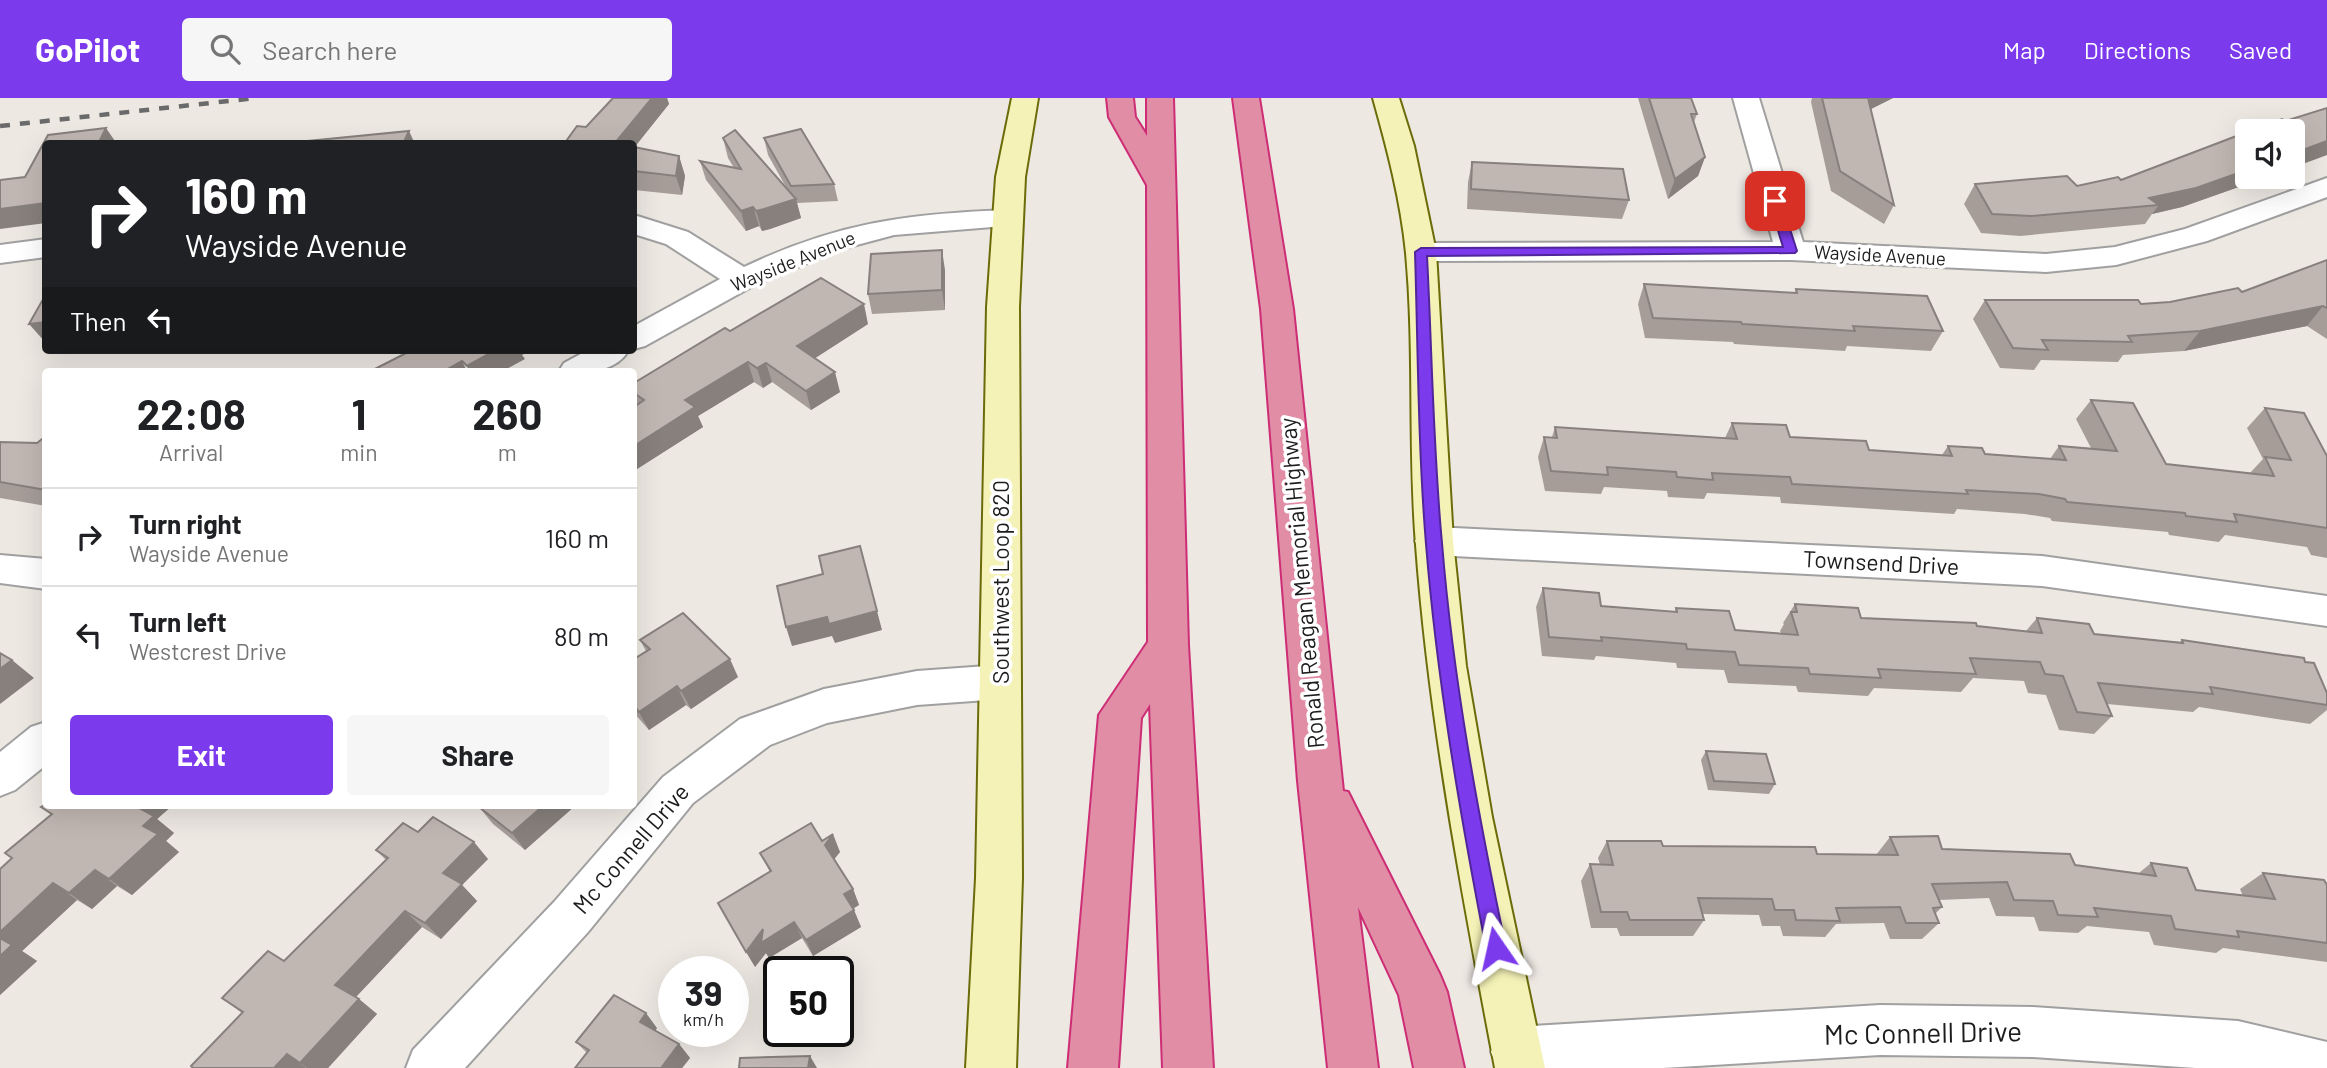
<!DOCTYPE html>
<style>
:root{--surface:#fff;--page:#f6f6f6;--text:#202124;--muted:#757577;--line:#e0e0e0;--accent:#7c3aed}
body{margin:0;font-family:Barlow,sans-serif;background:var(--page);color:var(--text);height:100vh;display:flex;flex-direction:column;font-size:26px;white-space:nowrap}
*{box-sizing:border-box;margin:0}
p{font-size:23px;color:var(--muted)}
.icon{flex:none;width:38px;height:38px;fill:none;stroke:currentColor;stroke-width:2;stroke-linecap:round;stroke-linejoin:round}
.map{position:relative;flex:1;overflow:hidden}
.sheet{position:absolute;left:42px;top:270px;width:595px;height:441px;display:flex;flex-direction:column;background:var(--surface);border-radius:7px;box-shadow:0 7px 28px #0002}
.sheet>*{flex:none}
.banner{position:absolute;left:42px;top:42px;width:595px;height:214px;border-radius:7px;box-shadow:0 7px 28px #0002;background:#202124;color:#fff;overflow:hidden}
.tools{position:absolute;left:2235px;top:21px;display:grid;gap:14px}
.tools a{display:grid;place-items:center;width:70px;height:70px;border-radius:7px;background:var(--surface);box-shadow:0 7px 28px #0002;font-size:35px}
.speed{position:absolute;left:658px;top:858px;display:flex;gap:14px;font-size:35px;font-weight:700;text-align:center}
.speed>*{display:grid;place-content:center;width:91px;height:91px;border-radius:50%;background:var(--surface);box-shadow:0 7px 28px #0002;line-height:1}
.speed small{font-size:18px;font-weight:400}
.speed .limit{border:4px solid #111;border-radius:10px;background:#fff;color:#111}
.pin{position:absolute;display:grid;place-items:center;width:60px;height:60px;color:#fff;margin:-30px;border-radius:14px;box-shadow:0 4px 10px #0006}
.me{position:absolute;width:77px;margin:-38px;rotate:349deg;stroke-linejoin:round;filter:drop-shadow(0 0 5px #0008)}
.turn{display:flex;align-items:center;gap:24px;height:147px;padding:0 28px;font-size:32px}
.turn .icon{width:91px;height:91px;stroke-width:2.5}
.turn b{display:block;font-size:49px;line-height:60px}
.then{display:flex;align-items:center;height:66px;padding:0 28px;background:#0003;gap:14px;font-size:26px}
.eta{display:flex;justify-content:space-evenly;align-items:center;height:119px;text-align:center}
.eta b{font-size:42px;font-weight:700;line-height:49px}
.primary-button{display:flex;gap:14px;margin-top:auto;padding:14px 28px}
.primary-button a{flex:1;height:80px;border-radius:7px;background:var(--accent);color:#fff;font-size:28px;font-weight:700;line-height:80px;text-align:center}
.primary-button a+a{background:var(--page);color:var(--text)}
ul{padding:0;list-style:none}
li{display:flex;align-items:center;gap:21px;height:98px;padding:0 28px;border-top:2px solid var(--line)}
li div{flex:1}
li b{display:block;font-size:26px}
li em{font-style:normal}
header{display:flex;align-items:center;gap:42px;box-sizing:border-box;height:98px;padding:0 35px;background:var(--accent);color:#fff}
header strong{font-size:33px}
nav{display:flex;gap:38px;margin-inline-start:auto;font-size:24px}
.search{width:490px;height:63px;background:var(--page);display:flex;align-items:center;gap:18px;box-sizing:border-box;padding:0 24px;border-radius:7px;color:var(--muted);font-size:26px}
.map>svg:first-child{display:block}
.lines{fill:none;stroke-linecap:round;stroke-linejoin:round}
.street-casing{stroke:#a0a0a0;stroke-width:4}
.secondary-casing{stroke:#6b6b0a;stroke-width:4}
.highway-casing{stroke:#cd2d75;stroke-width:4}
.street{fill:#fff;fill-rule:evenodd}
.secondary{fill:#f5f2b7;fill-rule:evenodd}
.highway{fill:#e18da5;fill-rule:evenodd}
.rail{stroke:#6a6a6a;stroke-width:4.5;stroke-dasharray:10 10;stroke-linecap:butt}
.wall{fill:#a69d99}
.shaded-wall{fill:#87807d}
.building{fill:#c1b7b2;stroke:#87807d;stroke-width:2}
.route{fill:#7c3aed;stroke:#51269a;stroke-width:2}
.labels{text-anchor:middle;stroke-width:7;stroke-linejoin:round;paint-order:stroke}
.far-street-label{font-size:19px;fill:#1c1c1c;stroke:#fff}
.street-label{font-size:23px;fill:#1c1c1c;stroke:#fff}
.near-street-label{font-size:28px;fill:#1c1c1c;stroke:#fff}
</style>
<header>
<strong>GoPilot</strong>
<div class="search"><svg class="icon" aria-label="search" viewBox="0 0 24 24"><circle cx="10" cy="10" r="6"/><path d="M15 15l6 6"/></svg>Search here</div>
<nav><a>Map</a><a>Directions</a><a>Saved</a></nav>
</header>
<div class="map">
<svg width="2327" height="970" viewBox="0 0 2327 970">
<rect width="100%" height="100%" fill="#ede8e2"/>
<g class="lines">
<defs>
<g id="street">
<polygon points="1733,0 1759,0 1803,144 2046,156 2115,149 2185,131 2327,80 2327,99 2207,143 2116,167 2046,174 1791,162 1421,163 1410,160 1406,154 1410,148 1421,145 1773,144"/>
<path d="M1007 112 1017 115 1022 121 1017 127 894 137 838 152 753 188 645 248 634 251V228L720 181 666 146 634 136V117L688 134 744 169C837 125 905 116 1007 112Z"/>
<polygon points="46,141 46,159 0,165 0,147"/>
<path d="M588 252H629C614 277 585 273 559 273L564 265Z"/>
<polygon points="1434,429 2042,458 2327,498 2327,528 2042,488 1434,457 1421,453 1415,443 1421,433"/>
<polygon points="0,457 46,461 46,491 0,485"/>
<polygon points="1001,567 1015,572 1021,584 1015,596 1001,601 917,607 827,625 770,647 693,705 588,834 465,970 406,970 413,952 554,804 663,679 740,621 824,591 917,573"/>
<polygon points="46,624 46,667 15,692 0,698 0,654 31,629"/>
<polygon points="1880,907 2033,909 2238,923 2327,944 2327,970 2196,970 2033,959 1880,957 1663,970 1498,970 1491,954 1498,936 1516,929"/>
</g>
<g id="secondary">
<polygon points="1012,0 1038,0 1025,79 1019,209 1022,780 1016,970 966,970 976,780 987,209 996,79"/>
<path d="M1373 0H1399L1414 48 1436 154 1453 443 1466 568 1492 719 1545 970H1495C1462 796 1429 623 1416 447 1408 350 1415 252 1406 155 1401 103 1387 50 1373 0Z"/>
</g>
<g id="highway">
<polygon points="1107,0 1133,0 1135,19 1147,38 1147,0 1173,0 1188,547 1213,970 1163,970 1150,606 1141,620 1118,970 1068,970 1099,617 1148,544 1147,87 1109,19"/>
<polygon points="1233,0 1259,0 1293,211 1343,693 1348,694 1440,877 1447,894 1464,970 1414,970 1399,897 1358,809 1378,970 1328,970 1298,683 1261,211"/>
</g>
</defs>
<use href="#street" class="street-casing"/>
<use href="#secondary" class="secondary-casing"/>
<use href="#highway" class="highway-casing"/>
<use href="#street" class="street"/>
<use href="#secondary" class="secondary"/>
<use href="#highway" class="highway"/>
<polyline class="rail" points="0,28 256,0"/>
</g>
<g class="wall">
<polygon points="613,0 667,0 669,6 634,49 679,58 685,78 682,97 634,92 634,46 586,29"/>
<polygon points="1638,0 1691,0 1697,16 1694,24 1705,59 1698,78 1668,101"/>
<polygon points="1812,0 1893,0 1871,11 1894,107 1884,126 1831,93 1811,4"/>
<polygon points="723,40 786,89 768,57 764,40 834,86 838,103 797,105 801,120 770,131 762,133 759,128 746,133 706,82 700,63 734,70 728,60"/>
<polygon points="1472,64 1629,102 1622,121 1467,111 1468,84"/>
<polygon points="2267,79 2182,109 2152,116 2145,126 2020,138 1981,135 1964,106 1975,86 2077,88 2121,82"/>
<polygon points="2327,162 2327,241 2307,228 2184,253 2123,257 2118,264 2041,262 2034,272 2000,270 1973,221 1985,202 2141,206 2170,204 2242,194"/>
<polygon points="945,172 945,212 872,216 868,196"/>
<polygon points="1644,186 1795,195 1796,191 1943,233 1931,253 1847,248 1845,253 1734,246 1733,244 1645,240 1638,206"/>
<polygon points="868,226 815,260 840,294 811,312 772,284 763,290 754,284 698,318 703,329 637,371 634,368 634,285 730,233"/>
<polygon points="2091,302 2166,366 2250,375 2263,361 2247,330 2265,310 2327,358 2327,460 2311,457 2307,449 2225,437 2219,444 2169,437 2168,434 2052,423 2050,420 2025,416 1957,411 1954,416 1781,405 1780,399 1707,395 1704,401 1668,399 1667,393 1604,389 1601,396 1545,393 1538,359 1544,339 1552,339 1555,329 1725,340 1732,325 1790,339 1869,352 1942,357 1948,348 1985,356 2050,361 2059,348 2091,350 2076,321"/>
<polygon points="46,338 46,408 0,400 0,344 37,345"/>
<polygon points="1543,490 1601,508 1675,514 1676,510 1735,532 1781,535 1780,533 1784,526 1783,525 1795,506 1861,520 1977,528 2026,533 2037,520 2094,536 2180,544 2182,542 2327,607 2327,612 2310,626 2199,609 2193,614 2107,606 2112,618 2094,636 2059,632 2046,597 2028,595 2024,583 1973,580 1961,594 1874,590 1868,598 1798,594 1796,588 1728,585 1724,572 1677,570 1676,565 1596,558 1594,562 1542,558 1536,509"/>
<polygon points="640,542 738,579 691,611 686,607 649,632 634,615 634,561 646,553"/>
<polygon points="1706,653 1775,686 1769,696 1708,692 1701,662"/>
<polygon points="46,707 173,707 157,721 174,735 166,743 179,754 132,797 117,788 92,811 77,802 22,853 37,863 0,897 12,760 51,717 41,709"/>
<polygon points="576,707 525,752 493,726 479,709"/>
<polygon points="418,734 488,761 462,787 477,803 441,841 422,829 356,899 377,916 328,970 193,970 242,915 222,900 284,863 386,762 376,752"/>
<polygon points="1890,739 1942,751 2139,775 2151,765 2196,792 2243,798 2240,791 2263,775 2327,787 2327,864 2223,850 2216,855 2154,847 2149,834 2087,828 2078,835 2039,833 2034,819 1996,818 1989,800 1939,802 1942,809 1935,816 1939,825 1922,841 1890,841 1884,825 1836,826 1825,839 1783,838 1780,828 1762,828 1759,817 1703,816 1704,822 1693,838 1620,838 1617,830 1591,830 1581,783 1590,766 1600,767 1598,760 1607,743 1663,748 1817,756 1876,757"/>
<polygon points="822,743 840,754 834,761 853,791 859,807 853,811 861,829 813,858 802,840 769,860 766,855 755,869 770,774 760,755"/>
<polygon points="657,930 655,933 679,946 690,960 682,970 575,970 587,955 576,944"/>
</g>
<g class="shaded-wall">
<polygon points="652,0 667,0 669,6 634,50 634,46 615,46"/>
<polygon points="1867,0 1893,0 1859,17"/>
<polygon points="106,30 117,46 98,46"/>
<polygon points="409,33 415,46 403,46"/>
<polygon points="2327,43 2327,57 2292,70 2292,56"/>
<polygon points="679,58 685,78 682,97 676,78"/>
<polygon points="1705,59 1698,78 1668,101 1675,81"/>
<polygon points="2247,72 2247,79 2267,79 2182,109 2152,116 2159,107 2149,100"/>
<polygon points="796,101 801,120 770,131 762,133 756,113"/>
<polygon points="46,105 46,125 0,131 0,111"/>
<polygon points="753,109 759,128 746,133 741,113"/>
<polygon points="942,152 945,172 945,212 942,192"/>
<polygon points="864,206 868,226 803,268 797,248"/>
<polygon points="2323,208 2307,228 2184,253 2200,233"/>
<polygon points="46,224 46,245 29,226"/>
<polygon points="496,252 531,252 522,257 525,261 503,273 469,273 467,268"/>
<polygon points="462,263 467,273 444,273"/>
<polygon points="748,264 754,284 698,318 703,329 637,371 634,363 634,348 685,302"/>
<polygon points="766,265 772,284 763,290 757,270"/>
<polygon points="835,274 840,294 811,312 806,293"/>
<polygon points="877,513 882,532 835,545 832,538 792,548 786,529 827,519"/>
<polygon points="730,561 738,579 691,611 681,593"/>
<polygon points="12,562 34,580 0,606 0,571"/>
<polygon points="677,588 686,607 649,632 639,614"/>
<polygon points="134,707 173,707 157,721 174,735 166,743 179,754 132,797 109,781 143,728"/>
<polygon points="544,707 576,707 525,752 512,735"/>
<polygon points="833,736 840,754 832,764 825,747"/>
<polygon points="474,744 488,761 462,787 477,803 441,841 425,825 443,775"/>
<polygon points="95,772 117,788 92,811 69,795"/>
<polygon points="53,785 77,802 22,853 37,863 0,897 0,834"/>
<polygon points="853,791 859,807 850,812 844,796"/>
<polygon points="854,812 861,829 813,858 806,842"/>
<polygon points="405,813 422,829 353,902 335,887"/>
<polygon points="794,824 802,840 769,860 766,855 755,869 746,854 763,831"/>
<polygon points="359,901 377,916 328,970 307,970 300,965"/>
<polygon points="646,915 657,930 651,938 640,924"/>
<polygon points="679,946 690,960 682,970 661,970"/>
<polygon points="287,956 306,970 274,970"/>
<polygon points="810,958 817,970 808,970"/>
</g>
<g class="building">
<polygon points="613,0 652,0 615,45 619,46 564,46 577,28 586,29"/>
<polygon points="1649,0 1691,0 1697,16 1691,16 1705,59 1675,81"/>
<polygon points="1822,0 1868,0 1894,107 1840,73"/>
<polygon points="2327,10 2327,43 2292,56 2292,33 2249,33 2282,21 2285,23"/>
<polygon points="106,30 98,46 46,46 46,105 0,111 0,82 25,79 48,37"/>
<polygon points="801,31 834,86 791,88 764,40"/>
<polygon points="735,32 796,101 764,111 756,113 753,109 741,113 700,63 741,71 723,40"/>
<polygon points="409,33 403,46 277,46"/>
<polygon points="2247,34 2247,72 2196,90 2149,100 2159,107 2031,118 1992,116 1975,86 2067,78 2077,88 2118,79 2121,82"/>
<polygon points="634,49 679,58 676,78 634,73"/>
<polygon points="1472,64 1623,71 1629,102 1471,91"/>
<polygon points="942,152 942,192 868,196 871,156"/>
<polygon points="2327,162 2327,210 2323,208 2200,233 2128,238 2132,244 2042,242 2048,252 2013,250 1985,202 2138,202 2141,206 2170,204 2238,190 2242,194"/>
<polygon points="821,180 864,206 797,248 835,274 806,293 766,265 757,270 748,264 685,302 695,309 634,348 634,309 644,302 634,295 634,285 725,230 730,233"/>
<polygon points="1644,186 1797,195 1796,191 1927,198 1943,233 1853,228 1855,233 1742,226 1741,224 1653,220"/>
<polygon points="46,196 46,224 29,226"/>
<polygon points="412,252 496,252 467,268 462,263 444,273 371,273"/>
<polygon points="2091,302 2133,305 2166,366 2274,378 2265,359 2291,362 2265,310 2304,315 2327,358 2327,430 2234,416 2237,424 2186,418 2185,415 2067,404 2065,401 2039,396 1966,392 1968,396 1792,386 1790,379 1712,375 1713,382 1677,379 1676,374 1607,369 1608,377 1551,373 1544,339 1557,340 1555,329 1737,341 1732,325 1786,327 1790,339 1866,343 1869,352 1952,358 1948,348 1982,350 1985,356 2066,362 2059,348 2117,353"/>
<polygon points="46,338 46,392 0,384 0,344 37,345"/>
<polygon points="860,448 877,513 829,526 827,519 786,529 777,488 823,476 819,458"/>
<polygon points="1543,490 1599,495 1601,508 1677,514 1676,510 1729,513 1735,532 1798,537 1791,514 1797,514 1795,506 1858,510 1861,520 1976,525 1977,528 2042,535 2037,520 2089,526 2094,536 2183,545 2182,542 2304,560 2305,564 2314,565 2327,595 2327,607 2210,589 2213,596 2098,585 2112,618 2077,614 2063,578 2045,576 2040,564 1970,560 1976,576 1878,571 1881,580 1810,576 1808,570 1739,567 1735,554 1687,551 1686,546 1601,539 1602,543 1549,539"/>
<polygon points="683,515 730,561 681,593 677,588 639,614 634,608 634,561 650,551 640,542"/>
<polygon points="0,555 12,562 0,571"/>
<polygon points="1706,653 1766,656 1775,686 1714,683"/>
<polygon points="46,706 46,707 134,707 154,718 143,728 158,736 109,781 95,772 69,795 53,785 0,834 0,771 12,760 5,755 52,716 41,709"/>
<polygon points="481,707 544,707 512,735 479,709"/>
<polygon points="433,719 474,744 443,775 462,786 425,825 405,813 335,887 359,901 300,965 287,956 274,970 193,970 191,968 243,914 222,900 268,853 284,863 388,760 376,752 403,725 418,734"/>
<polygon points="811,725 822,743 833,736 825,747 853,791 844,796 854,812 806,842 794,824 761,845 763,831 746,854 718,805 771,773 760,755"/>
<polygon points="1938,738 1942,751 2070,756 2075,767 2156,778 2151,765 2187,770 2196,792 2275,801 2263,775 2324,782 2327,787 2327,845 2237,833 2239,839 2175,831 2171,818 2094,810 2098,819 2058,817 2053,803 2014,802 2007,784 1932,786 1942,809 1933,810 1939,825 1906,825 1900,809 1836,810 1840,823 1796,822 1794,812 1775,812 1772,801 1698,800 1704,822 1630,822 1627,814 1601,814 1590,766 1613,767 1607,743 1661,743 1663,748 1815,749 1817,756 1898,757 1890,739"/>
<polygon points="0,840 12,847 0,858"/>
<polygon points="614,897 646,915 640,924 679,946 661,970 575,970 589,952 576,944"/>
<polygon points="810,958 808,970 739,970 740,960"/>
</g>
<path class="route" d="M1775 100 1781 103 1797 153 1795 155 1427 158C1432 253 1433 350 1442 445 1453 581 1478 716 1506 850L1503 856 1496 859 1489 856 1486 850C1460 716 1437 582 1426 446 1418 349 1418 251 1415 154L1421 150 1783 149 1769 103Z"/>
<g class="labels">
<g class="far-street-label">
<text transform="translate(1880 157) rotate(3)" y="7">Wayside Avenue</text>
<text transform="translate(793 163) rotate(-22)" y="7">Wayside Avenue</text>
</g>
<g class="street-label">
<text transform="translate(1881 465) rotate(3)" y="8">Townsend Drive</text>
<text transform="translate(1001 484) rotate(-90)" y="8">Southwest Loop 820</text>
<text transform="translate(1302 485) rotate(-95)" y="8">Ronald Reagan Memorial Highway</text>
<text transform="translate(631 751) rotate(-49)" y="8">Mc Connell Drive</text>
</g>
<g class="near-street-label">
<text transform="translate(1923 935) rotate(-1)" y="10">Mc Connell Drive</text>
</g>
</g>
</svg>
<div class="tools">
<a><svg class="icon" aria-label="sound" viewBox="0 0 24 24"><path d="M4 9h4l5-4v14l-5-4H4zM17 9q2 3 0 6"/></svg></a>
</div>
<div class="speed"><div>39<small>km/h</small></div><div class="limit">50</div></div>
<div class="pin" style="left:1775px;top:103px;background:#d93025"><svg class="icon" aria-label="arrive" viewBox="0 0 24 24"><path d="M6 21V4h12l-3 4 3 4H6"/></svg></div>
<svg class="me" style="left:1496px;top:850px" viewBox="-20 -20 40 40"><path d="M0-17L14 15 0 8-14 15z" fill="#7c3aed" stroke="#fff" stroke-width="4"/></svg>
<div class="banner">
<div class="turn"><svg class="icon" aria-label="right" viewBox="0 0 24 24"><path d="M7 20v-9h11M14 6l5 5-5 5"/></svg><div><b>160 m</b>Wayside Avenue</div></div>
<div class="then">Then<svg class="icon" aria-label="left" viewBox="0 0 24 24"><path d="M17 20v-9H6M10 6l-5 5 5 5"/></svg></div>
</div>
<section class="sheet">
<div class="eta">
<div><b>22:08</b><p>Arrival</p></div>
<div><b>1</b><p>min</p></div>
<div><b>260</b><p>m</p></div>
</div>
<ul>
<li><svg class="icon" aria-label="right" viewBox="0 0 24 24"><path d="M7 20v-9h11M14 6l5 5-5 5"/></svg><div><b>Turn right</b><p>Wayside Avenue</p></div><em>160 m</em></li>
<li><svg class="icon" aria-label="left" viewBox="0 0 24 24"><path d="M17 20v-9H6M10 6l-5 5 5 5"/></svg><div><b>Turn left</b><p>Westcrest Drive</p></div><em>80 m</em></li>
</ul>
<div class="primary-button"><a>Exit</a><a>Share</a></div>
</section>
</div>
